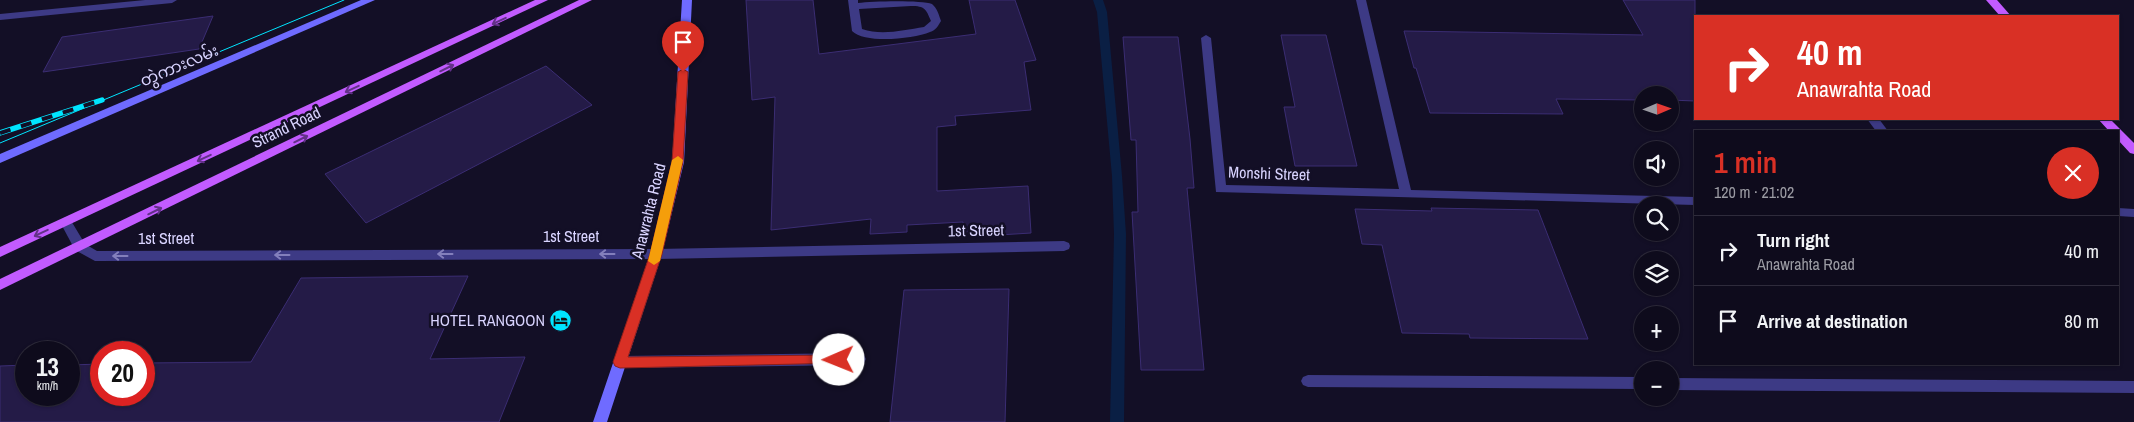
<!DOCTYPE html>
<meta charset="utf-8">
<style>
:root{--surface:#0e0b1c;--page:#171425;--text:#f1f3f6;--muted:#9b9ba3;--line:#2e2b3b;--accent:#d93025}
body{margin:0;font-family:"Archivo Narrow","Noto Sans Myanmar",sans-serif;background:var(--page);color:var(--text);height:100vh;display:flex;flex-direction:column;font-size:19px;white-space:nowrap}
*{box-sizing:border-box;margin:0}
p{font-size:16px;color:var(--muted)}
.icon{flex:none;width:28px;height:28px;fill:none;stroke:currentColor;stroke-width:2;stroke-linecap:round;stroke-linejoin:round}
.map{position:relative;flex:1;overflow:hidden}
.panel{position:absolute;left:1694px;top:130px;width:425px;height:235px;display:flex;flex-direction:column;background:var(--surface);border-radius:0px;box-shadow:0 1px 4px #0004,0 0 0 1px var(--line)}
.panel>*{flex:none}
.hud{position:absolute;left:1694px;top:15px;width:425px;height:105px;border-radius:0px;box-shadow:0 1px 4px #0004,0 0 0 1px var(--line);background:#d93025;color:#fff;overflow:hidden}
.needle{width:32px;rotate:88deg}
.fabs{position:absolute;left:1634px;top:86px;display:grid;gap:10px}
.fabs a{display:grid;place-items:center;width:45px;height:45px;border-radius:50%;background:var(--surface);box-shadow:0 1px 4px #0004,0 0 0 1px var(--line);font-size:25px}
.speed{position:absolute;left:15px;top:341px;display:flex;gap:10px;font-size:25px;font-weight:700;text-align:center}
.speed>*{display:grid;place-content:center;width:65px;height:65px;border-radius:50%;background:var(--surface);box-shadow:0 1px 4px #0004,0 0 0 1px var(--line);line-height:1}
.speed small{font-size:12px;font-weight:400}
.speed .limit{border:8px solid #d22;background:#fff;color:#111}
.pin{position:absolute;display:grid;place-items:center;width:42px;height:42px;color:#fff;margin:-51px -21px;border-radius:50% 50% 50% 0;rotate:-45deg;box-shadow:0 0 5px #0007}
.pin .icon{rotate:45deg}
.me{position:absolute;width:55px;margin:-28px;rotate:269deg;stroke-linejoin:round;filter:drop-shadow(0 0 4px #0008)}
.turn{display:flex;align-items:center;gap:18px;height:105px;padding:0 20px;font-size:22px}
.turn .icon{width:65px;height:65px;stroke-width:2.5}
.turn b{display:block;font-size:35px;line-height:42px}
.round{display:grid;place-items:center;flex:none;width:52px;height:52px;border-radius:26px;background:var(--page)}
.overview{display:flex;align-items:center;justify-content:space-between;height:85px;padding:0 20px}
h1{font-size:30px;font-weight:600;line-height:38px;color:var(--accent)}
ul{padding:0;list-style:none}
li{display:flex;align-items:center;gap:15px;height:70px;padding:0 20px;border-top:1px solid var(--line)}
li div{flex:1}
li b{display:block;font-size:19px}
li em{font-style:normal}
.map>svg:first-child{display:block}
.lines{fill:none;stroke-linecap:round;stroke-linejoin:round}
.stream{fill:#0a1f44;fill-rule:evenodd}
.building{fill:#241b47;stroke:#3b2d73}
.service{fill:#3d3a85;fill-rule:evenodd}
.minor{fill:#3d3a85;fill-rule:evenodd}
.secondary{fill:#6f6bff;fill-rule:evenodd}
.primary{fill:#c25bff;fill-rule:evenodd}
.tram{stroke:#00e5ff;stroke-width:1}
.rail-casing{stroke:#00e5ff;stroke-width:5.5}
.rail{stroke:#130f26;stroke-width:4;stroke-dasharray:11;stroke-linecap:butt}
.oneway{stroke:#623188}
.oneway2{stroke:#837fbc}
.route{fill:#d93025;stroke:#8d1f18}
.slow{fill:#f59e0b}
.labels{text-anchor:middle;stroke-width:5;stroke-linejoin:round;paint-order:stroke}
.street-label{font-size:16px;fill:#d9d4ff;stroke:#130f26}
.poi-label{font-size:16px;fill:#d9d4ff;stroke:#130f26;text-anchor:end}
</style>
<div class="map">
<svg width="2134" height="422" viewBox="0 0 2134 422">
<rect width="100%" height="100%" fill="#130f26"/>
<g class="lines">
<polygon class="stream" points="1093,0 1103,0 1107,12 1122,176 1126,234 1124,422 1110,422 1114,234 1112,176 1097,12"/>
</g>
<g class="building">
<polygon points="746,0 813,0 819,54 976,34 969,0 1015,0 1036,60 1024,62 1031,110 955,116 956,125 937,127 937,191 1028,186 1031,233 999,235 999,230 963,232 963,222 907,225 907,232 870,234 871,219 771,230 775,97 752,100"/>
<polygon points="1623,0 1695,0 1695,101 1670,100 1670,95 1642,95 1642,100 1556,99 1563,114 1430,113 1416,68 1414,68 1404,31 1643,35"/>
<polygon points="213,16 199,49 43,72 62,37"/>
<polygon points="1281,35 1326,35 1357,166 1295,166 1284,107 1295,107"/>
<polygon points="1123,37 1178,37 1190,139 1194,188 1187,188 1204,370 1141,370 1132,212 1138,212 1136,140 1131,140"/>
<polygon points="546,66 592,105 366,223 325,174"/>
<polygon points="1431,208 1538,210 1588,339 1470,338 1469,334 1402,333 1382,245 1362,244 1355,209 1432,211"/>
<polygon points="468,276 430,359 525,357 499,422 0,422 0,366 26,365 26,395 69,395 69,365 101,364 101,395 144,395 144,363 251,362 301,278"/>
<polygon points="1009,289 1005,422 890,422 904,290"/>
</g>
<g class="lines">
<g class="service">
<path d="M848 0H858V3C873 1 922 0 932 4 937 8 939 15 941 21 938 26 936 30 930 32 913 39 865 44 852 31ZM911 6C925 6 926 9 931 21L924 27C904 30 882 36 862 29L859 9Z"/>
<polygon points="859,353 864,355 866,359 864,363 859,365 620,368 615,366 613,362 615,358 620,356"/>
</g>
<g class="minor">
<polygon points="145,0 177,0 172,3 0,20 0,14"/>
<polygon points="1356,0 1366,0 1411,190 1695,197 1695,205 1216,192 1201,38 1206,35 1211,38 1226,185 1399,189"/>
<polygon points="1867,119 1879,119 1888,131 1876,131"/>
<polygon points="2118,208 2134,209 2134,217 2118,216"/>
<polygon points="66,217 70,219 85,244 97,251 656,249 1064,241 1069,243 1070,246 1069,249 1064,251 656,259 95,261 75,250 60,222 62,219"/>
<polygon points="1308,375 1642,377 1642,389 1308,387 1303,385 1301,381 1303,377"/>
<polygon points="1670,378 2134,381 2134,393 1670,390"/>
</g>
<g class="secondary">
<polygon points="361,0 375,0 0,163 0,154"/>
<polygon points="682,0 692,0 684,162 662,254 607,422 593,422 650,254 672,162"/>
</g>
<g class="primary">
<polygon points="535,0 548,0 0,257 0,247"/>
<polygon points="579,0 592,0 0,290 0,279"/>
<polygon points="1986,0 1997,0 2011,16 2000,16"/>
<polygon points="2098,119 2110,119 2134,143 2134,154 2130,153 2118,140 2118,131 2109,131"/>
</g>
<polyline class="tram" points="0,143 344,0"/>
<defs>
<polyline id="rail" points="0,133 102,100"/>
</defs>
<use href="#rail" class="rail-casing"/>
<use href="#rail" class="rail"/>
</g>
<defs><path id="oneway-shaft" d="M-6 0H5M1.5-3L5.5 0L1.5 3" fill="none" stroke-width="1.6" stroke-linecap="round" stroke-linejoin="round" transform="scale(1.25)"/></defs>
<g class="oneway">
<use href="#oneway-shaft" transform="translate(499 21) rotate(155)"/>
<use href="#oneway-shaft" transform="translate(447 68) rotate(-26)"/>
<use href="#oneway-shaft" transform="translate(352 89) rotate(155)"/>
<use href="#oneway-shaft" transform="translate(301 139) rotate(-26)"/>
<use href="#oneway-shaft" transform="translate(204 158) rotate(155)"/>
<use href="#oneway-shaft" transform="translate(155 211) rotate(-26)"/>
<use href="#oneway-shaft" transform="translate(41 233) rotate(155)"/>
</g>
<g class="oneway2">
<use href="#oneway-shaft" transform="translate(445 254) rotate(180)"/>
<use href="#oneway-shaft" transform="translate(607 254) rotate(180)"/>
<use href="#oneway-shaft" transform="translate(282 255) rotate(180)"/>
<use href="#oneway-shaft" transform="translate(120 256) rotate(180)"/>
</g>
<polygon class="route" points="683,69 688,72 683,162 662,254 628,357 839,355 844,356 845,360 844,363 620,368 615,366 613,362 650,254 672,162 678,72"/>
<polygon class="slow" points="678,156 683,160 660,261 654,265 648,261 672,160"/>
<defs>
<symbol id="hotel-disc" viewBox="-11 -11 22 22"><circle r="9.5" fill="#00e5ff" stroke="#130f26"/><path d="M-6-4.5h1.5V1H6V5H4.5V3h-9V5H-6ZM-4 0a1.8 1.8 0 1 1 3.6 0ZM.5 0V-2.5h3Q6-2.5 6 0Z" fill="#111"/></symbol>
</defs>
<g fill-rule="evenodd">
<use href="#hotel-disc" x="548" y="308" width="25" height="25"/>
</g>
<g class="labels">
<g class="street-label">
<text transform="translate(179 65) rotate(-23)" y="6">တွဲကားလမ်း</text>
<text transform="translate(286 127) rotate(-26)" y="6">Strand Road</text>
<text transform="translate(1269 173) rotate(2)" y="6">Monshi Street</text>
<text transform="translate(648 211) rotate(-76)" y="6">Anawrahta Road</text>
<text transform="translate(976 230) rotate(-1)" y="6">1st Street</text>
<text x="571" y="242">1st Street</text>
<text x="166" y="244">1st Street</text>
</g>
<g class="poi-label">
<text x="545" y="326">HOTEL RANGOON</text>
</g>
</g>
</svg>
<div class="fabs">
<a><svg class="needle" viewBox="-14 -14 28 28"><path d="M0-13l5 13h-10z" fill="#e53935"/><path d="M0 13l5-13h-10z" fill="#9b9ba3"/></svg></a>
<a><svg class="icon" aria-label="sound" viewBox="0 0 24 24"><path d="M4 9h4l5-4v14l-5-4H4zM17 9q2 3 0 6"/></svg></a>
<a><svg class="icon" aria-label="search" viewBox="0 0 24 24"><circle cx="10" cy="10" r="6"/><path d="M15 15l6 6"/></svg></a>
<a><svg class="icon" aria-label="layers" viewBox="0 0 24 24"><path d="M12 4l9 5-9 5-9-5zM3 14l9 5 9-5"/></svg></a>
<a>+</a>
<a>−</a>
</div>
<div class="speed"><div>13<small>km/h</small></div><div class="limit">20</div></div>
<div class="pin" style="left:683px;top:72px;background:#d93025"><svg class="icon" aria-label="arrive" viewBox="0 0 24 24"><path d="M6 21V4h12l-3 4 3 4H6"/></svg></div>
<svg class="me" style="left:839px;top:360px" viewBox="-20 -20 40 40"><circle r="19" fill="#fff"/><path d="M0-13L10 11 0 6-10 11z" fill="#d93025"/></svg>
<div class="hud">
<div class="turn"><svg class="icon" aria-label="right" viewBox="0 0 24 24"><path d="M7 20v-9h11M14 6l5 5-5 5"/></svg><div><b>40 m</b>Anawrahta Road</div></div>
</div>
<section class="panel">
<div class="overview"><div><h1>1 min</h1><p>120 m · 21:02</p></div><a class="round" style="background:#d93025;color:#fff"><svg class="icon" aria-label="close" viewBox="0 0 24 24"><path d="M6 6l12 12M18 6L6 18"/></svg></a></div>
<ul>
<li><svg class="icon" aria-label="right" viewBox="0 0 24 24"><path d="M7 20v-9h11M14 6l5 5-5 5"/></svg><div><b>Turn right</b><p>Anawrahta Road</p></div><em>40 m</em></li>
<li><svg class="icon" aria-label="arrive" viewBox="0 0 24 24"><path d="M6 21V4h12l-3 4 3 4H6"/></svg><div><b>Arrive at destination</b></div><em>80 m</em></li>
</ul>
</section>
</div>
